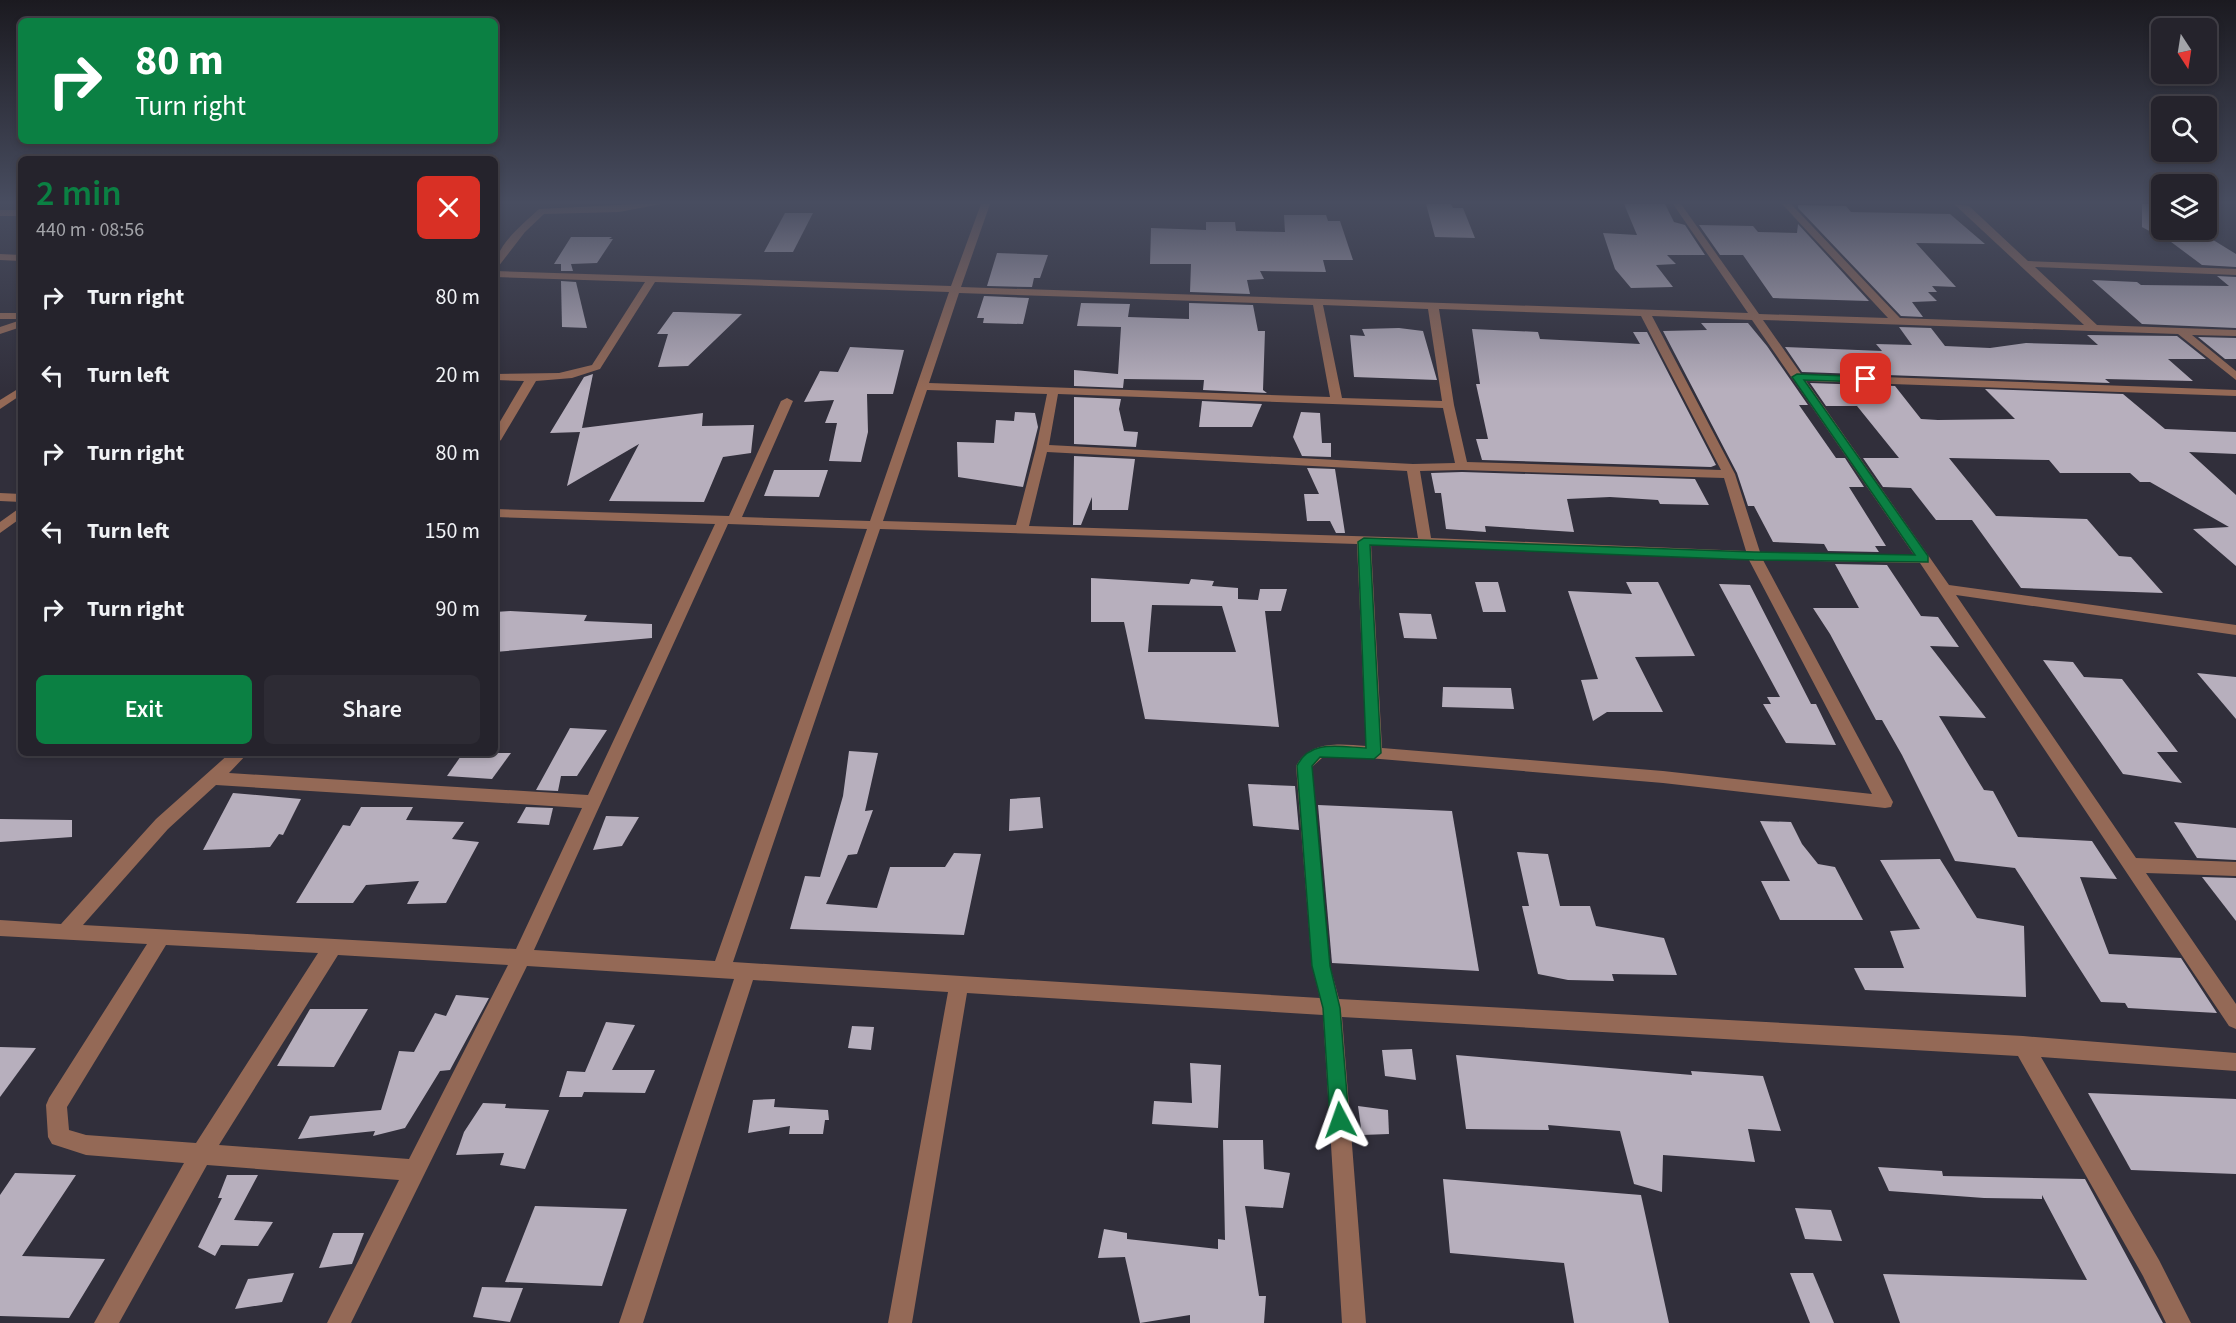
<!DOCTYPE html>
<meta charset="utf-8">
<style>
:root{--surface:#25232c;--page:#2d2b34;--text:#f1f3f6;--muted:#a3a4a9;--line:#424048;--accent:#0b8043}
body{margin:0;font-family:"Source Sans 3",sans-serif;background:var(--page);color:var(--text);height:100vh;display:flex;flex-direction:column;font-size:22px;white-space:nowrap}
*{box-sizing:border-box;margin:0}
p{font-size:20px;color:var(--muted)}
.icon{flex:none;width:33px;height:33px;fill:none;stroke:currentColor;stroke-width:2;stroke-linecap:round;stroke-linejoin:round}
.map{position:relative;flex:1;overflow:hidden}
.details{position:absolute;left:18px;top:156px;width:480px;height:600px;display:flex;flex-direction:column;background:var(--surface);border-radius:9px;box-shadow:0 3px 9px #0003,0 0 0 2px var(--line)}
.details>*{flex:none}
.hud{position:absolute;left:18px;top:18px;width:480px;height:126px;border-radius:9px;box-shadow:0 3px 9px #0003,0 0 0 2px var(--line);background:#0b8043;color:#fff;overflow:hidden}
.needle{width:39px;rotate:168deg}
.controls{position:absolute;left:2151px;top:18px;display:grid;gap:12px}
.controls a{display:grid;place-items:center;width:66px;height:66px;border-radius:9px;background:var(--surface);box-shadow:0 3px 9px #0003,0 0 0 2px var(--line);font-size:30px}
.pin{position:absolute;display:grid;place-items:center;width:51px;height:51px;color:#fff;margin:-26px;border-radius:12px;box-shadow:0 3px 9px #0006}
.me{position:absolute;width:66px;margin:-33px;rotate:356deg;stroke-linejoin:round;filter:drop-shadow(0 0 4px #0008)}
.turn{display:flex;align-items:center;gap:21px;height:126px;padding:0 18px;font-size:27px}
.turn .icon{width:78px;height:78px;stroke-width:2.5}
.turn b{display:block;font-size:42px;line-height:51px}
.round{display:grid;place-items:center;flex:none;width:63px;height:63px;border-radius:9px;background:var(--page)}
.summary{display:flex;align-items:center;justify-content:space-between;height:102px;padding:0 18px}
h1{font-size:36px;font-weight:600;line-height:45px;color:var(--accent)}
.primary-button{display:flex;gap:12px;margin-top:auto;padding:12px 18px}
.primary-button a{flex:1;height:69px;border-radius:9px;background:var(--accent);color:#fff;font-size:24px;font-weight:600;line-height:69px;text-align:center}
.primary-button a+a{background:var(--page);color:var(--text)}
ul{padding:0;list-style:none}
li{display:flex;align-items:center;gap:18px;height:78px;padding:0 18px}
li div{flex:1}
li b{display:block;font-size:22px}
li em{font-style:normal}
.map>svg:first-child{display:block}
.building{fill:#b7afbd;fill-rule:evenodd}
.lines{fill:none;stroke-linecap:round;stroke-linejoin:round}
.minor{fill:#946956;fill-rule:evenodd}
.route{fill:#0b8043;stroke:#07532c;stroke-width:1.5}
</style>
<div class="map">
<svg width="2236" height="1323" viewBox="0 0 2236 1323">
<rect width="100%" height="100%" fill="#312f3b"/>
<g class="building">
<polygon points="1426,204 1451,204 1453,208 1463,208 1475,238 1435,237"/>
<polygon points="1624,204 1665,204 1674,222 1685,225 1705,255 1667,255 1676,264 1656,265 1673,287 1631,288 1615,269 1603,233 1637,235"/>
<polygon points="2142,204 2162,204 2162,230 2206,230 2206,221 2219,230 2197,230 2236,254 2236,267 2202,265 2159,233 2153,233 2142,227"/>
<polygon points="1798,205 1846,206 1851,212 1950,214 1985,244 1916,243 1956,287 1932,286 1937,292 1928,292 1937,301 1912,302 1923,317 1901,316 1798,208"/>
<polygon points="785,213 813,213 793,252 764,252"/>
<polygon points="1284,215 1326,215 1328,221 1340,221 1353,260 1323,260 1326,272 1260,271 1264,279 1247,280 1250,294 1190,292 1191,264 1150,264 1151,228 1206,230 1206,222 1235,222 1236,231 1285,232"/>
<polygon points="1798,224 1869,301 1773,298 1743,255 1720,255 1699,225 1753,226 1758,232 1797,233"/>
<polygon points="571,237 612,237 609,239 613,239 597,263 571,264 573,271 561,271 561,264 554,264"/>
<polygon points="997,253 1048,255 1040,278 1034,278 1032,287 987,286"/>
<polygon points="2217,276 2236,277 2236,328 2142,324 2092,280 2137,282 2141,285 2229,286"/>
<polygon points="561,281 576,282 587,328 562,327"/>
<polygon points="984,296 1029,298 1023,324 983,323 984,318 977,318"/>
<polygon points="1081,303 1130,304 1128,317 1189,319 1189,303 1253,305 1258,331 1265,331 1263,390 1267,393 1203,390 1204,380 1124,379 1123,388 1074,386 1074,370 1118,374 1121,327 1077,326"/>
<polygon points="673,312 679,312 742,314 688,366 658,367 668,334 657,334"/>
<polygon points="1701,323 1748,323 1767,346 1808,405 1799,405 1836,458 1845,458 1864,487 1849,487 1886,546 1875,546 1879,552 1828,551 1824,544 1773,542 1754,506 1748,506 1737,473 1663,331 1707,330"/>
<polygon points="1899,327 1931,328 1945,346 1990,348 2026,343 2098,345 2087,335 2177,336 2206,359 2168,359 2193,381 2105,379 2110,383 1802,372 1785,347 1882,351 1876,344 1912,345"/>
<polygon points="1399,328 1423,331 1437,380 1354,377 1350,335 1365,336 1362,329"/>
<polygon points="1472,329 1538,332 1540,339 1640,344 1633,332 1647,332 1716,465 1711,467 1482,460 1476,439 1488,439 1476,384 1480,384"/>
<polygon points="2198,337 2236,338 2236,359 2225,359"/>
<polygon points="850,347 904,350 893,394 867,394 868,432 861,462 829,461 837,423 825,423 834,400 804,402 820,371 838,372"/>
<polygon points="593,374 582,428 703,413 702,426 754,425 751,453 723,457 704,502 609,501 639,444 567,486 580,432 550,433 584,377"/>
<polygon points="1810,383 1895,386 1921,419 1938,420 2015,419 1985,389 2123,394 2165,429 2236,432 2236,454 2189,452 2236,495 2236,566 2193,529 2229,527 2150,482 2140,482 2130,473 2060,473 2049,460 1949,458 1996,516 2087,519 2119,556 2131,557 2163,593 2021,588 1972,520 1936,520 1911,488 1883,487 1863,458 1899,458 1857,406 1826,406"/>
<polygon points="1074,397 1121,399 1119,409 1124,431 1138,432 1136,447 1074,444"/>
<polygon points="1202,401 1262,404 1252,427 1199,427"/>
<polygon points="1015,412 1035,413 1038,427 1023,487 958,477 957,442 994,443 996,420 1014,421"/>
<polygon points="1301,412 1320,413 1322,443 1331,443 1331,457 1302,456 1293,437"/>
<polygon points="1074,456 1135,459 1128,510 1092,510 1092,497 1081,525 1073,525"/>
<polygon points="1307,468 1335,469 1345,533 1336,533 1330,521 1307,521 1304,494 1319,494"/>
<polygon points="774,470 828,470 819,497 764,496"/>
<polygon points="1462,472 1695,479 1709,505 1660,504 1658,500 1610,497 1567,499 1574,532 1485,526 1486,532 1446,529 1441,493 1435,493 1431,473"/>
<polygon points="1835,564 1887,565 1921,616 1938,617 1959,647 1930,646 1986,718 1939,716 1984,790 1993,791 2018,837 2092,841 2117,879 2080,877 2109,954 2181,958 2217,1013 2128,1008 2125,1003 2101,1002 2015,868 1955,861 1902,755 1882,720 1876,720 1830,634 1813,608 1859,608"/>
<path d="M1091 578 1189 584 1191 579 1214 581 1212 586 1238 588V599L1258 600 1260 589H1287L1281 611H1265L1279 727 1145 719 1124 622H1091ZM1152 605 1222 606 1236 652H1148Z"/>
<polygon points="1475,582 1498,582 1506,612 1483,612"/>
<polygon points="1626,582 1658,582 1695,656 1635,657 1663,712 1607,712 1593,721 1581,680 1598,679 1568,591 1632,594"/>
<polygon points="1719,584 1750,585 1811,704 1816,704 1836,745 1786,743 1763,704 1771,704 1767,697 1780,697"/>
<polygon points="510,611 587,615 584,621 652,624 652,638 495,652 495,612"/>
<polygon points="1399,613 1431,614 1437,639 1404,638"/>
<polygon points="2043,660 2073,662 2084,677 2122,679 2178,752 2157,752 2182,783 2123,774"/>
<polygon points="2197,673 2236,677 2236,719"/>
<polygon points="1443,687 1511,688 1514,709 1442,707"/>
<polygon points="570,728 607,730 577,776 561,776 558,791 536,790"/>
<polygon points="849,751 878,753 865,811 873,810 857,854 848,855 826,904 877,908 890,867 945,867 954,853 981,854 964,935 790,929 805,876 820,877 843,796"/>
<polygon points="463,753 511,753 492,779 447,776"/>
<polygon points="1248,784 1295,786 1299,830 1253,826"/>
<polygon points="233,793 301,799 283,835 279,834 270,847 203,850"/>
<polygon points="1040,797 1043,828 1009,831 1010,799"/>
<polygon points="1318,805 1452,811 1479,971 1332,963"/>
<polygon points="361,807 413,807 406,820 464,822 452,839 479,842 446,903 407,904 419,881 366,885 353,903 296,903 343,825 350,826"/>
<polygon points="526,807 553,808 549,825 517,823"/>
<polygon points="606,816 639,817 622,846 593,850"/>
<polygon points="0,819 72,820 72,837 0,842"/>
<polygon points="1760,821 1791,822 1802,844 1818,864 1835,867 1863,920 1780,920 1761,881 1790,881"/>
<polygon points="2174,822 2236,828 2236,860 2197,858"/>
<polygon points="1517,852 1548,854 1560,906 1590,906 1596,926 1664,938 1677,975 1612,974 1614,981 1568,980 1538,974 1522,906 1529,906"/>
<polygon points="1940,859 1977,918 2024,926 2026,997 1865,990 1854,968 1904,968 1890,931 1920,929 1880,860"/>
<polygon points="2202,877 2236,878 2236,921"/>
<polygon points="456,995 489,998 450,1070 440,1071 405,1128 373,1136 375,1131 298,1139 310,1116 381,1110 399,1051 414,1052 435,1013 446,1016"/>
<polygon points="310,1009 368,1009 334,1067 277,1066"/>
<polygon points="606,1022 635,1025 612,1070 655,1070 645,1093 584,1092 582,1097 559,1097 567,1071 585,1072"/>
<polygon points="852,1026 874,1027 871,1050 848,1048"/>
<polygon points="0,1047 36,1048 0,1097"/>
<polygon points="1412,1049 1416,1080 1385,1076 1382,1050"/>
<polygon points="1456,1055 1692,1075 1691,1071 1763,1076 1781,1131 1748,1129 1755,1162 1663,1155 1662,1192 1634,1184 1620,1131 1548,1125 1549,1130 1466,1129"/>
<polygon points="1190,1063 1221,1065 1218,1128 1152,1124 1154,1101 1192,1103"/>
<polygon points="2088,1093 2236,1099 2236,1174 2131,1170"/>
<polygon points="775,1099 774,1107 828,1110 829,1120 825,1120 823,1134 789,1134 790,1126 748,1133 753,1100"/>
<polygon points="483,1103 506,1104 505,1108 549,1110 525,1169 500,1165 504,1153 456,1155 464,1132"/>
<polygon points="1358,1106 1388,1110 1389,1134 1362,1135"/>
<polygon points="1223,1140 1263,1140 1264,1169 1290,1173 1283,1208 1245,1206 1259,1296 1266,1296 1264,1323 1190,1323 1190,1315 1140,1323 1125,1257 1098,1258 1104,1229 1127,1233 1127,1239 1218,1249 1218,1239 1225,1240"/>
<polygon points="1878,1167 1942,1171 1943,1176 2085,1179 2163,1323 1900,1323 1883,1274 2087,1280 2042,1195 2042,1199 1984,1198 1889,1191"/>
<polygon points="15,1173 76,1175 22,1256 105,1259 69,1318 0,1316 0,1195"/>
<polygon points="227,1175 258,1175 234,1220 273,1222 258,1246 221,1245 215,1256 198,1247 222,1198 218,1198"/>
<polygon points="1443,1179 1641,1195 1669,1323 1574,1323 1564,1263 1450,1253"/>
<polygon points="535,1206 627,1209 602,1286 505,1282"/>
<polygon points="1795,1208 1831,1210 1842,1241 1805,1239"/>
<polygon points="333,1233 364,1233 352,1264 319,1268"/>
<polygon points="294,1273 282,1302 235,1309 248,1279"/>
<polygon points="1790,1273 1813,1273 1834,1323 1810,1323"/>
<polygon points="482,1287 523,1288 510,1322 473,1317"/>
</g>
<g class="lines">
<g class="minor">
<path d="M638 204H661L619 212 544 214 525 232 498 267 495 268C495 246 523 224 539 209Z"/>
<path d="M981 204H990L961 287 1748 313 1673 204H1681L1759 314 1888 318 1782 204H1791L1900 318 2084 325 1954 204 1969 206 2028 261 2236 269V275L2035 267 2097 325 2236 330V336L2192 335 2236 371V380L2178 334 1763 320 1801 374 2236 390V396L1806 381 1949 585 2236 625V635L1956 595 2136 858 2236 862V876L2146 873 2236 1004V1029L2229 1026 1920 563 1763 560 1893 802 1891 807 1885 808 1663 783 1345 756 1322 758 1312 767 1330 966 1339 999 2023 1036 2236 1053V1071L2041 1057 2159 1260 2191 1323H2166L2143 1276 2018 1056 1342 1017 1366 1323H1342L1323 1015 967 993 912 1323H888L948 992 753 980 643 1323H619L734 979 527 966 351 1323H327L399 1180 207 1165 119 1323H94L184 1163 86 1155 52 1144 48 1137 46 1105 49 1098 147 944 0 936V920L61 924 156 819 230 753H248L229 773 588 795 715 524 495 517V509L729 516 781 401 787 398 793 401 742 517 870 521 949 292 655 282 600 369 572 378 536 381 501 440 495 444V430L524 381 495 380V374L559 373 592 365 645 282 495 277V271L951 286ZM959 293 1313 305 1330 397 929 383ZM1323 305 1428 309 1442 401 1342 398ZM1439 309 1641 316 1721 470 1467 462 1454 405ZM1652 316 1752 320 1914 555 1760 552 1735 474ZM927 390 1047 394 1036 448 1016 525 883 521ZM1058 394 1443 408 1455 463 1413 464 1049 445ZM1047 452 1407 471 1418 538 1029 526ZM1462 470 1724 478 1746 551 1431 538 1420 471ZM728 524 867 529 715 961 534 950ZM880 529 1357 544 1366 746C1340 744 1310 740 1296 766L1312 966 1320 998 733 962ZM1371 544 1749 560 1872 794 1663 771 1382 748ZM216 785 582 808 516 949 83 925 168 829ZM166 945 318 953 196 1143 86 1135 69 1130 67 1107ZM338 955 508 965 409 1159 219 1145Z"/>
<rect x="0" y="210" width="21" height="6"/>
<polygon points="0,254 21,255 21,261 0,260"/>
<rect x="0" y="313" width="21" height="6"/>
<polygon points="21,320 21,327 0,334 0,327"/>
<polygon points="21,387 21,395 0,409 0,400"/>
<polygon points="0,493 21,494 21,502 0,501"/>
<polygon points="21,507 21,518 0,533 0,522"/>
</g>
</g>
<linearGradient id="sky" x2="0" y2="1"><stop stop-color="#1b1a20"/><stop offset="0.52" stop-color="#484d60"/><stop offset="1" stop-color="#484d60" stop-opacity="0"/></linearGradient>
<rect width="2236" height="389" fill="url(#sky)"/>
<path class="route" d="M1797 374 1870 377V381L1866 382 1804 380 1928 556V562L1754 560 1370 545 1381 753 1374 759 1320 757 1312 766 1330 966 1340 1008 1349 1120 1346 1127 1340 1129 1333 1127 1330 1120 1323 1008 1312 966 1297 766C1309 739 1340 747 1366 748L1358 542 1364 538 1754 552 1915 555 1792 377Z"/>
</svg>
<div class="controls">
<a><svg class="needle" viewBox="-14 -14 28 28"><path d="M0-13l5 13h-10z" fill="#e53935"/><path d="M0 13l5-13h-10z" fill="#a3a4a9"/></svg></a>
<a><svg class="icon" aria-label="search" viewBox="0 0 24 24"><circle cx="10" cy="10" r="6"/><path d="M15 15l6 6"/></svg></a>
<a><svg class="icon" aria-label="layers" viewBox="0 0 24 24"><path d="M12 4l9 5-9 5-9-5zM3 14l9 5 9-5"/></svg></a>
</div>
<div class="pin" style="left:1866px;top:379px;background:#d93025"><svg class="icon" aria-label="arrive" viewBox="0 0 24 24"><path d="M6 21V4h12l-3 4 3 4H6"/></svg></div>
<svg class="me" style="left:1340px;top:1120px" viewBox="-20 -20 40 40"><path d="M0-17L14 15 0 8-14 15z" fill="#0b8043" stroke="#fff" stroke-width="4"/></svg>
<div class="hud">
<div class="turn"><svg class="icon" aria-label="right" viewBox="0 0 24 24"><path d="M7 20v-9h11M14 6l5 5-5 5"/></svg><div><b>80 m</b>Turn right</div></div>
</div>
<section class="details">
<div class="summary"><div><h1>2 min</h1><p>440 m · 08:56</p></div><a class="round" style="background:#d93025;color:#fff"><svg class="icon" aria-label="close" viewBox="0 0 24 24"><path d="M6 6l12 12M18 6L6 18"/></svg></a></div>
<ul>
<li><svg class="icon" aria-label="right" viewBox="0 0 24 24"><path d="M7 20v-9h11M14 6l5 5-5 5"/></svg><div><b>Turn right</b></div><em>80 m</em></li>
<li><svg class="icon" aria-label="left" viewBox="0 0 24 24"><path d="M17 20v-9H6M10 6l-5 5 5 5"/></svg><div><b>Turn left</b></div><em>20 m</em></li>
<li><svg class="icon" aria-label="right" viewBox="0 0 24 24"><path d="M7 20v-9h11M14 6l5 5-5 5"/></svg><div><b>Turn right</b></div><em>80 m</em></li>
<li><svg class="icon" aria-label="left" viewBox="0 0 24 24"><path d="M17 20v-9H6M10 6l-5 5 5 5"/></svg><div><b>Turn left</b></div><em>150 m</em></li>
<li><svg class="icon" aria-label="right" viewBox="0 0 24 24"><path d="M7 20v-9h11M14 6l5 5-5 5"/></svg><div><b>Turn right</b></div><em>90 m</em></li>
</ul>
<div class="primary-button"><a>Exit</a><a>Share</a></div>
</section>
</div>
